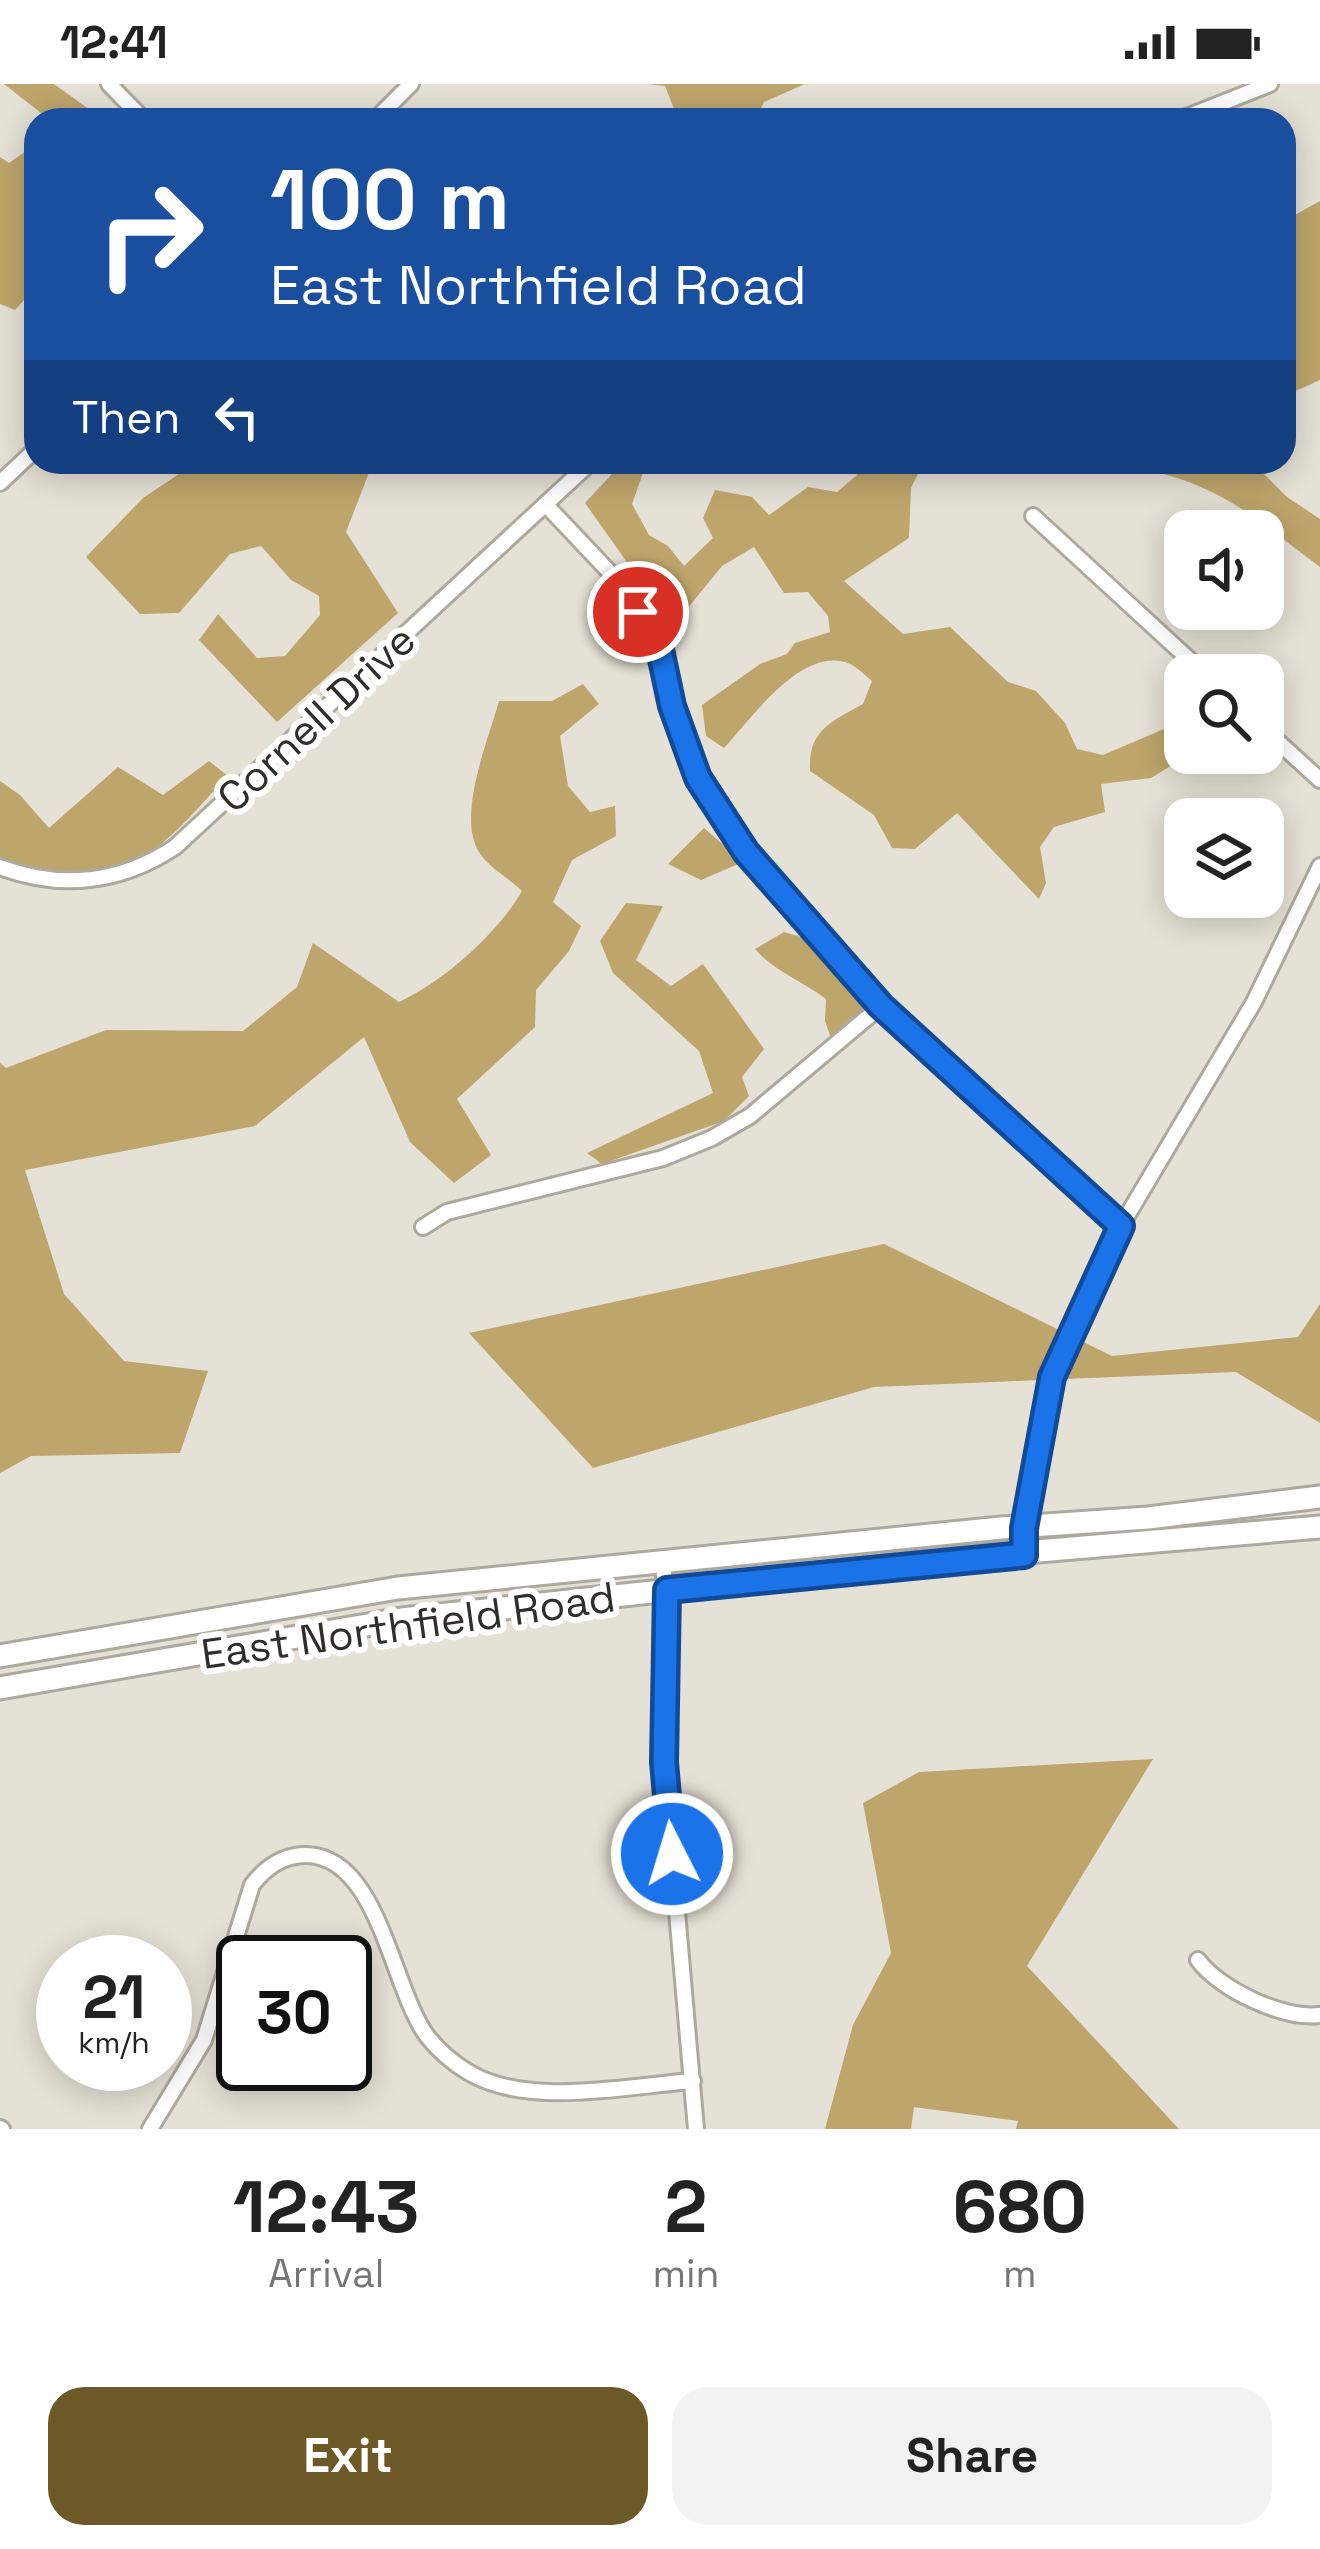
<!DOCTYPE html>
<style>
:root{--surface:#fff;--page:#f2f2f2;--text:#222;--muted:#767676;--accent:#6d5827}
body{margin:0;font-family:"Space Grotesk",sans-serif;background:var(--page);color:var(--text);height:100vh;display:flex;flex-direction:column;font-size:45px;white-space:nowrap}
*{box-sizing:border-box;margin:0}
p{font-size:39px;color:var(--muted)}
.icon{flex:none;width:66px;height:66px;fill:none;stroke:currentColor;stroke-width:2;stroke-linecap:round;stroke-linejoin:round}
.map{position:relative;height:2045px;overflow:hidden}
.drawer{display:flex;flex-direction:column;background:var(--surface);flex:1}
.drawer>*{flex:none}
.hud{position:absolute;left:24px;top:24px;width:1272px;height:366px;border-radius:36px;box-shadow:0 6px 30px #0003;background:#1a4fa0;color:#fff;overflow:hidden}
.controls{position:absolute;left:1164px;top:426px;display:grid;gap:24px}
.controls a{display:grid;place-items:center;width:120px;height:120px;border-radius:24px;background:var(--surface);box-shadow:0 6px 30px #0003;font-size:60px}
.speed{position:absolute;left:36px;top:1851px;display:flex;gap:24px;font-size:60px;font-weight:700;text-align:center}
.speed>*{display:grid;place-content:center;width:156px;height:156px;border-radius:50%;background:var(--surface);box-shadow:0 6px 30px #0003;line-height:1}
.speed small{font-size:30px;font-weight:400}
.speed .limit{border:6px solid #111;border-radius:18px;background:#fff;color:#111}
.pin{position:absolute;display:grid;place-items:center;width:102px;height:102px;color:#fff;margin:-51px;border:6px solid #fff;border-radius:50%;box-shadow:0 3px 12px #0007}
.me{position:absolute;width:132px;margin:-66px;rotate:355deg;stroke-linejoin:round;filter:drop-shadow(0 0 9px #0008)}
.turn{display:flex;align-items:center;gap:42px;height:252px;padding:0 48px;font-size:54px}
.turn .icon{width:156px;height:156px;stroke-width:2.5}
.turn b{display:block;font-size:84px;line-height:102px}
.then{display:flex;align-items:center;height:114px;padding:0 48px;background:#0003;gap:24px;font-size:45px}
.eta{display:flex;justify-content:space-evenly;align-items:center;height:204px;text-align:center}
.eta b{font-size:72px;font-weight:700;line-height:84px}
.button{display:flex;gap:24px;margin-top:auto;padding:24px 48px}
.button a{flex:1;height:138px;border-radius:36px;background:var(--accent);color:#fff;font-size:48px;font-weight:700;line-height:138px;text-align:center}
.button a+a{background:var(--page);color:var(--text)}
.status{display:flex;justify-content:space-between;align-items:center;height:84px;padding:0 60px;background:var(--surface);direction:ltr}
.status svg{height:33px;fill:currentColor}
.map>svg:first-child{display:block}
.forest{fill:#bea56b}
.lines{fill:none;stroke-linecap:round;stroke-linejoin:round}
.street-casing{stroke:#ada99f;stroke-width:20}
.primary-casing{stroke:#ada99f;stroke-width:27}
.street{stroke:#fff;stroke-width:14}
.primary{stroke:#fff;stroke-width:21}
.route-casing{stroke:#114b97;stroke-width:30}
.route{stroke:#1a73e8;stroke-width:21}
.labels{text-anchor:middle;stroke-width:12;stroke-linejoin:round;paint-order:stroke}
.street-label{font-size:42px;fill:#302e2a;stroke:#fff}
</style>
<div class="status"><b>12:41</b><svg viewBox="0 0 49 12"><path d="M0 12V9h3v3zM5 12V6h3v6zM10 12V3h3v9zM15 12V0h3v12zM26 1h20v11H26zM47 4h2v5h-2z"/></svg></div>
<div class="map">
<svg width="1320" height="2045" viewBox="0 0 1320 2045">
<rect width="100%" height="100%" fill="#e6e1d6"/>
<g class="forest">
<polygon points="4,0 54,0 104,36 50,36"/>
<polygon points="648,0 805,0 764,18 755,36 664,36 675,27 665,2"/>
<polygon points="36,60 36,203 15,226 0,220 0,73 9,79"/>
<polygon points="1320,117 1320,296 1289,310 1284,320 1284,137"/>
<polygon points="197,378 399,378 370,386 346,448 398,529 277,638 199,556 218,530 257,574 285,572 320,531 319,512 291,496 261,462 230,470 179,529 140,530 86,473 143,414"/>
<path d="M623 378 643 389 632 420 649 451 668 462 684 482 713 454 703 434 715 406 752 413 769 431 808 403 837 408 856 392 863 378H924L911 404 909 454 844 497 903 550 950 543 1008 598 1036 607 1065 639 1077 665 1103 671 1164 645 1190 670 1151 694 1101 700 1105 728 1054 743 1040 763 1046 799 1039 815 957 729 915 765 892 764 874 731 810 687C808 646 831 638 863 620L872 597C866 592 857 583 850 580 803 560 752 634 724 664L706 652 702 621 760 580 787 570 795 559 830 548 828 532 808 508 784 509 754 463 722 482 678 536 641 498 585 419Z"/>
<path d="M1165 378H1260L1258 384 1287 413 1320 435V483C1264 442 1229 406 1159 389Z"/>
<path d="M583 600 599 620 560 652 568 702 590 728 615 722 616 752 572 776 553 818 581 842 569 867 536 906 535 943 457 1015 491 1071 454 1099 410 1058 364 953 255 1042 25 1086 64 1210 124 1277 208 1287 180 1369 31 1372 0 1389V979L6 984 106 946 243 947 297 903 313 859 399 918C443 898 498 849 522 807 510 795 488 783 479 768 456 732 489 654 499 617H552Z"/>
<path d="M209 677 228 692C206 714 185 741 161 760 117 794 49 799 0 773V697L20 711 49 744 118 683 163 711Z"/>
<polygon points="704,744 743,778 701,796 668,780"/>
<polygon points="626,819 663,822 636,876 671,902 703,880 764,965 742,993 749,1012 724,1037 602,1080 587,1069 713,1009 699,967 613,889 600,857"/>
<path d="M784 848 805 854 868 921 832 957 825 937 826 915C801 896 775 888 755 865Z"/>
<polygon points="884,1160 1112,1272 1298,1253 1320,1220 1320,1339 1236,1288 874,1303 593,1384 469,1249"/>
<polygon points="1153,1675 1027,1882 1179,2045 1016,2045 1018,2037 914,2023 911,2045 825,2045 853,1941 891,1869 863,1719 919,1688"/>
</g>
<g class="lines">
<defs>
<g id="street">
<polyline points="109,0 144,36"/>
<polyline points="375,36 411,0"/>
<polyline points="1179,36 1270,0"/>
<polyline points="0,399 36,365"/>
<polyline points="547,422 616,495 659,561 672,623 698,694 746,768 881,922 1121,1142"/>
<polyline points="1033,432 1206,591"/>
<polyline points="1263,644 1320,696"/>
<path d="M0 783C61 806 121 799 175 763L591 378"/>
<polyline points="423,1143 447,1128 663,1074 712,1054 750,1032 881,922"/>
<polyline points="1024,1447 1052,1293 1062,1266 1121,1142 1254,918 1320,782"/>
<polyline points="664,1476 664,1679 696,2045"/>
<path d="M1198 1876C1219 1905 1284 1936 1320 1931"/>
<polyline points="0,2044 2,2045"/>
<path d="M150 2045 204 1956 252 1801C265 1784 283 1771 306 1771 379 1772 391 1903 427 1952 438 1966 453 1979 468 1988 527 2024 626 2002 693 1997"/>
</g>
<g id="primary">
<polyline points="0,1572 398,1504 1001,1444 1148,1434 1320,1413"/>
<polyline points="0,1604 402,1535 1003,1470 1320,1443"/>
</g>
</defs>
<use href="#street" class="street-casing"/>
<use href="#primary" class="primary-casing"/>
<use href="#street" class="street"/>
<use href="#primary" class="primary"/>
</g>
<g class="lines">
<defs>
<polyline id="route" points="638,528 659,561 672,622 698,694 746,768 881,922 1121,1142 1052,1293 1024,1444 1024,1471 667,1506 664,1678 672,1770"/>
</defs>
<use href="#route" class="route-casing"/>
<use href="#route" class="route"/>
</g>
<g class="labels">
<g class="street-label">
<text transform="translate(316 634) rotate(-43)" y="15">Cornell Drive</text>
<text transform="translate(408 1541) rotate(-8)" y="15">East Northfield Road</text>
</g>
</g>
</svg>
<div class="controls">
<a><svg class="icon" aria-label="sound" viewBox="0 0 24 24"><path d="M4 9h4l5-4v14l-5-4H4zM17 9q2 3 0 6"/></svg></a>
<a><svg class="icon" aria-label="search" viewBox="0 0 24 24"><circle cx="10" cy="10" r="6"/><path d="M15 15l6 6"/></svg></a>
<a><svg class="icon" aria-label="layers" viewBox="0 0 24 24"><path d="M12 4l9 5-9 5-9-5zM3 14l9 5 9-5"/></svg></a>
</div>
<div class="speed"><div>21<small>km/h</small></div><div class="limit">30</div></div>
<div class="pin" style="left:638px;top:528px;background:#d93025"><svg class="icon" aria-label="arrive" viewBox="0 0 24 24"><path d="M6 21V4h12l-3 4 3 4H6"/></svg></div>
<svg class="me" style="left:672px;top:1770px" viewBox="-20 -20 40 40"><circle r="17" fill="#1a73e8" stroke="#fff" stroke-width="3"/><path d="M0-11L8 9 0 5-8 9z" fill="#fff"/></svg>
<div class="hud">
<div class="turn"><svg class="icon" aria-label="right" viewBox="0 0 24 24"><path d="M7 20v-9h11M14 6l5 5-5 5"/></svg><div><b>100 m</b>East Northfield Road</div></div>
<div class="then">Then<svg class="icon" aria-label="left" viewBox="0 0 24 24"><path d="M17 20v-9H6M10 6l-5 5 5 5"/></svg></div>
</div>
</div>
<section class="drawer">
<div class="eta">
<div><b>12:43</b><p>Arrival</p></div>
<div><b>2</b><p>min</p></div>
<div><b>680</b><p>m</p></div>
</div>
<div class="button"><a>Exit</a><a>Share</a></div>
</section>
